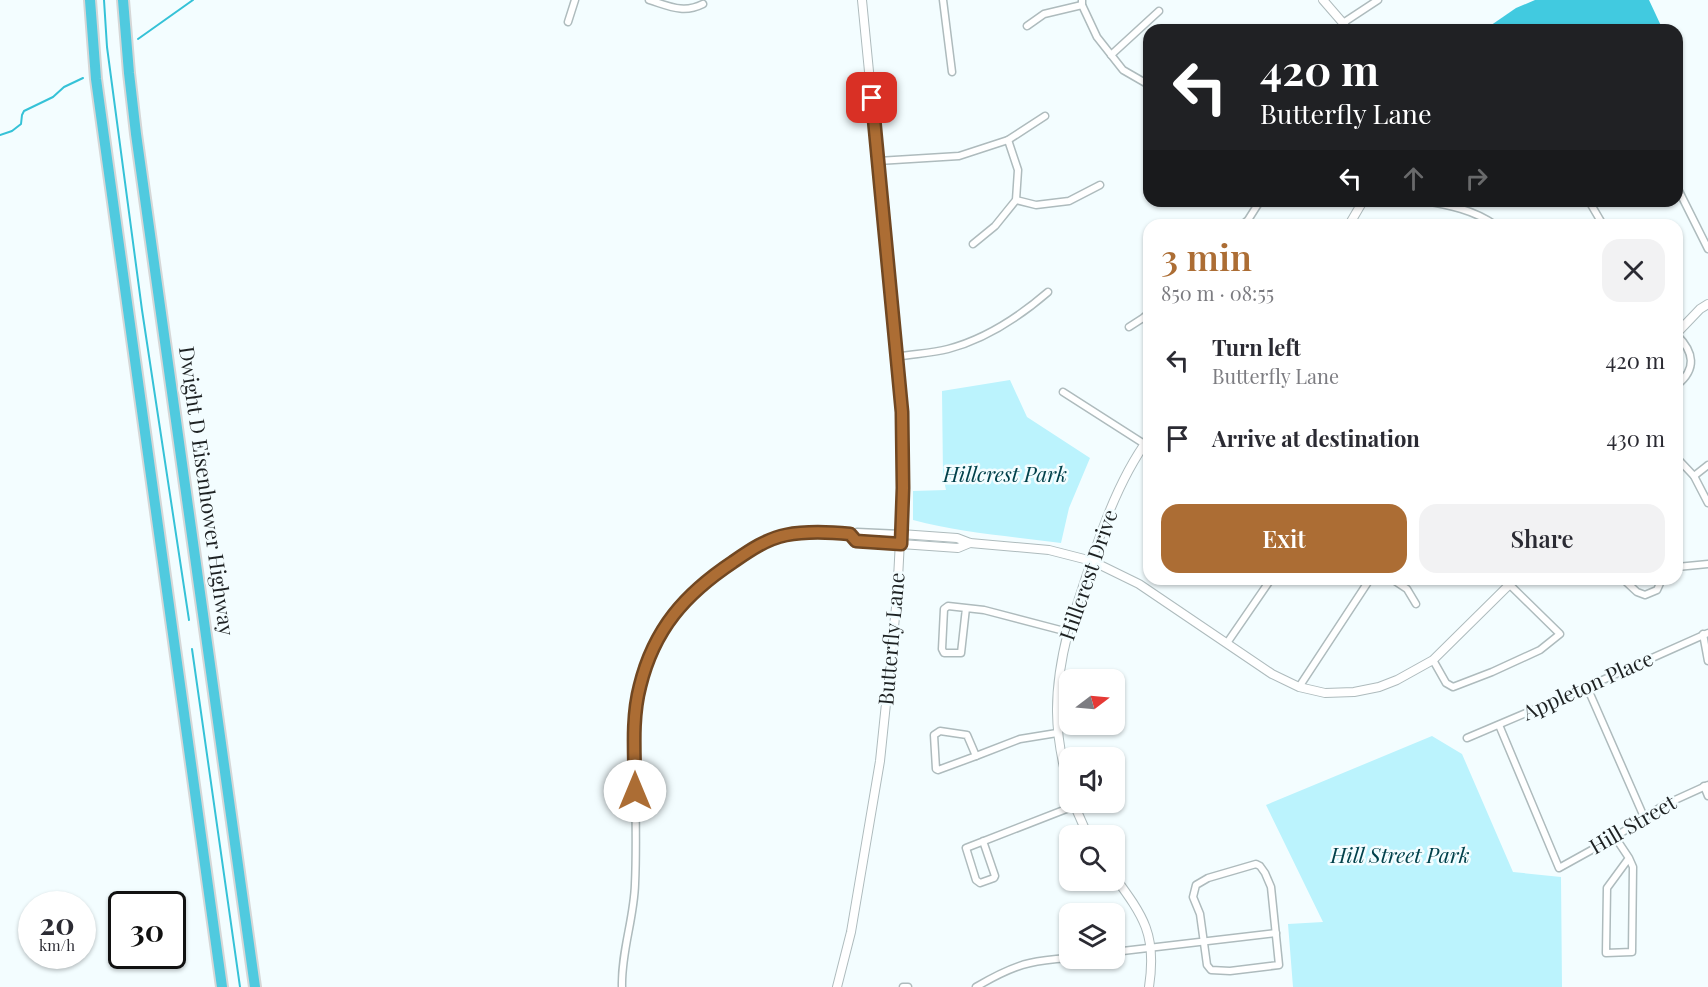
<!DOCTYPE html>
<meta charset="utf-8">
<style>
:root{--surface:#fff;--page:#f2f2f3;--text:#2b2b33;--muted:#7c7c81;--accent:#ac6d34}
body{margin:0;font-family:"Playfair Display",serif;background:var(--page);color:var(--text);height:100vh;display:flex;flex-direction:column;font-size:22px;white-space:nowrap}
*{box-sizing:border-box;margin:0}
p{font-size:20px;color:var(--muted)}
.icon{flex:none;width:33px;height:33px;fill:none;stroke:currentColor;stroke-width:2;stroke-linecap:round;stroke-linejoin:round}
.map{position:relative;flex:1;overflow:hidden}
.details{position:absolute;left:1143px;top:219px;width:540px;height:366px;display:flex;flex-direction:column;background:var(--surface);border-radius:18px;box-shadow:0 2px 4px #0004}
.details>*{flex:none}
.guide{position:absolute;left:1143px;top:24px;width:540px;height:183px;border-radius:18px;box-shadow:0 2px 4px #0004;background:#202124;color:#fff;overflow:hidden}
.needle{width:39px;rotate:74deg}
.tools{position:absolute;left:1059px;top:669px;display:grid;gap:12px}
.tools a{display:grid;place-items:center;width:66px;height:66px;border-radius:12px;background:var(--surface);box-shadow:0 2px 4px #0004;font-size:30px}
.speed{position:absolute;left:18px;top:891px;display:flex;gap:12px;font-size:30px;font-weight:700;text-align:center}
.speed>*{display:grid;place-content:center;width:78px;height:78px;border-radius:50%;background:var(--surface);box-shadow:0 2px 4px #0004;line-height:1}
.speed small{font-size:15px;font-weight:400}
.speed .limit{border:3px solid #111;border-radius:9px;background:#fff;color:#111}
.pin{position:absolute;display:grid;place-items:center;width:51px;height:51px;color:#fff;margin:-26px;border-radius:12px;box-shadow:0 3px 9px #0006}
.me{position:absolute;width:66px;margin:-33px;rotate:0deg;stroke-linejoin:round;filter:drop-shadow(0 0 4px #0008)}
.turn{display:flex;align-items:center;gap:21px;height:126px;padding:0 18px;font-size:27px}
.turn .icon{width:78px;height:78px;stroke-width:2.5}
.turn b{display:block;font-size:42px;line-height:51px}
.lanes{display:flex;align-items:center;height:57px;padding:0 18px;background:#0003;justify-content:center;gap:30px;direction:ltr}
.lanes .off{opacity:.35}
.round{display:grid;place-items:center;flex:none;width:63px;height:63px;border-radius:18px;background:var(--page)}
.headline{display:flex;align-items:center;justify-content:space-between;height:102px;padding:0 18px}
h1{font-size:36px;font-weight:600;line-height:45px;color:var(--accent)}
.button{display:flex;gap:12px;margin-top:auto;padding:12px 18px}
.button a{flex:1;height:69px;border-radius:18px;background:var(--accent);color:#fff;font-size:24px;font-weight:600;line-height:69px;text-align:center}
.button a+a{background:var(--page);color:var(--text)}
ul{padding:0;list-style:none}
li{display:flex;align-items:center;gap:18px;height:78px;padding:0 18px}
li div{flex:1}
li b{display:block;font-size:22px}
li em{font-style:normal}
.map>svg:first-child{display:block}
.green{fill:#bbf3fd}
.forest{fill:#41cae0}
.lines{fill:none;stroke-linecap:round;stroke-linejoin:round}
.stream{stroke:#35c2d7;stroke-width:2}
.minor-casing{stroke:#aebbbd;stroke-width:9}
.tertiary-casing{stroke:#aebbbd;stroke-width:10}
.motorway-casing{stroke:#d6d7d7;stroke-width:14}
.minor{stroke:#fff;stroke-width:6}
.tertiary{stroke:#fff;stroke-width:8}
.motorway{stroke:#50cadf;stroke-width:10}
.route-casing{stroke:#704722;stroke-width:15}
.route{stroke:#ac6d34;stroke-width:10}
.labels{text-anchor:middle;stroke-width:5;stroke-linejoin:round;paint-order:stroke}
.park-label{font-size:21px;font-style:italic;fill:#01414b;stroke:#f3fdff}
.street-label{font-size:21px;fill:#1e2223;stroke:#f3fdff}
</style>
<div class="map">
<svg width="1708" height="987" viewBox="0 0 1708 987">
<rect width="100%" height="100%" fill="#f3fdff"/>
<g class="green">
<path d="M1010 380 1027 417 1090 458 1069 508 1061 543C1011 536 961 533 913 520V491L946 490 943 476 942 391Z"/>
<polygon points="1432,736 1462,754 1513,872 1561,877 1562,987 1293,987 1288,924 1323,922 1266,805"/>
</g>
<polygon class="forest" points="1535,0 1649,0 1663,30 1484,30 1516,8"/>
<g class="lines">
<g class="stream">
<polyline points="104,0 107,47 142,310 189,620"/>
<polyline points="138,39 193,0"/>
<polyline points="0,135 12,131 21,124 22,115 24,111 53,97 64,87 83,78"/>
<polyline points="192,649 240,987"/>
</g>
<defs>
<g id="minor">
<path d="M649 0C669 6 683 14 703 4"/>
<polyline points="943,0 952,72"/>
<polyline points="1082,0 1082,5 1097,37 1123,70 1149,85"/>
<polyline points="568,22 575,0"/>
<polyline points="1343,23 1378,0"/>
<polyline points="1027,26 1044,14 1082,5"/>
<polyline points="1111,55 1159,11"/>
<polyline points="878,161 959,156 1008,140 1045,116"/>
<polyline points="1677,187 1708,249"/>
<polyline points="1016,200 1036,205 1069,201 1100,185"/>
<path d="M1424 201C1449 205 1474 210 1495 225"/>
<polyline points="1589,201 1603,225"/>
<polyline points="1242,225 1248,220 1260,201"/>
<polyline points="973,244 995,226 1016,200 1018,170 1008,140"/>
<polyline points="1129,327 1143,318 1149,313"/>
<path d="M1677 335C1694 352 1697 369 1677 385"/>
<path d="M897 357C914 354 932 353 948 349 986 339 1019 317 1048 292"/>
<polyline points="1063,392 1149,447"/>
<polyline points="1677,458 1694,476 1708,503"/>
<polyline points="1694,476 1708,465"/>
<polyline points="850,534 856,541 901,544"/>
<polyline points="1677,567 1708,564"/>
<polyline points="1392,579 1407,589 1416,604"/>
<polyline points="1623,579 1637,592 1645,595 1657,590 1662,579"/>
<polyline points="966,608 961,653 944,653 942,649 944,609 948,606 984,610 1068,632"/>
<polyline points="1703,634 1708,661"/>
<polyline points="1227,643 1271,579"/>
<polyline points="1433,660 1446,683 1453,687 1492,672 1540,650 1560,634 1510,585"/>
<polyline points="1299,687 1370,579"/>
<polyline points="1587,687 1644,817"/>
<polyline points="1499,725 1559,868 1615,837 1664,805 1708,785"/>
<polygon points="940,731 967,735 976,756 938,770 936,769 934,735"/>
<polyline points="1467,738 1587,687 1708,633"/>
<polyline points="976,756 1020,739 1057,733"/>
<polyline points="1704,786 1708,796"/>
<polyline points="1615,837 1629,858 1607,888 1606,953 1632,952 1633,867 1629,858"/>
<polyline points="983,841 995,876 994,878 980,883 976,880 966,848 1074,806"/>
<polygon points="1256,864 1260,866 1265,873 1271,887 1279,965 1230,971 1211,970 1207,965 1200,914 1193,897 1196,885 1208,878"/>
<polyline points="1114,952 1276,933"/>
<path d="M622 987C621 952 634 919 635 884 637 843 635 802 635 761 635 737 634 712 639 689 650 639 681 597 723 569 736 559 750 549 765 542 791 530 822 532 850 534L857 532 901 534"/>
<polyline points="903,987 908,987"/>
<path d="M976 987C993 977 1011 967 1030 963 1043 960 1057 959 1070 958"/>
</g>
<g id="tertiary">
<polyline points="1323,0 1343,23 1347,30"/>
<polyline points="1349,225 1363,201"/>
<polyline points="1677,333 1700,309 1708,304"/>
<polyline points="901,534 957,538 970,543 1049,550 1092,561 1139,584 1272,674 1299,687 1325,693 1354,692 1379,687 1397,680 1433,660 1515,579"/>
<polyline points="901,544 958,548 970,543"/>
<path d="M1070 791C1053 732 1053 691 1068 632 1090 568 1109 492 1149 438"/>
<polyline points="1073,802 1088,836"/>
<path d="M1114 876C1144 917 1157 935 1149 987"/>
<polyline points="837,987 851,932 880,761 897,598 904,464 902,412 897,357 862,0"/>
</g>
<g id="motorway">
<polyline points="90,0 96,79 104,137 222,987"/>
<polyline points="123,0 129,73 136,134 255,987"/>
</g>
</defs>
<use href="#minor" class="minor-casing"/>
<use href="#tertiary" class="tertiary-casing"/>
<use href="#motorway" class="motorway-casing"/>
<use href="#minor" class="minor"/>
<use href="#tertiary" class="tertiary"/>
<use href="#motorway" class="motorway"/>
</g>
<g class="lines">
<defs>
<path id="route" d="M635 791C635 757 631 720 640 686 654 629 685 594 733 562 749 551 766 539 786 535 806 531 829 532 850 534L856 541 901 544 903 488 902 412 872 98"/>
</defs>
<use href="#route" class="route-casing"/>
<use href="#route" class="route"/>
</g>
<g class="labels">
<g class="park-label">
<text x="1005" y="482">Hillcrest Park</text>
<text x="1400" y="863">Hill Street Park</text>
</g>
<g class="street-label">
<text transform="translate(206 491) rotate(82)" y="7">Dwight D Eisenhower Highway</text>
<text transform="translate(1089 575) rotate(-71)" y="7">Hillcrest Drive</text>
<text transform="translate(892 639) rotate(-85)" y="7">Butterfly Lane</text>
<text transform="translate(1588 686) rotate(-24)" y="7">Appleton Place</text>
<text transform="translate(1633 825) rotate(-30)" y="7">Hill Street</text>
</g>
</g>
</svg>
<div class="tools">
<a><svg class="needle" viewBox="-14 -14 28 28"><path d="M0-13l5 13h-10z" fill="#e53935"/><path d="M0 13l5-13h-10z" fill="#7c7c81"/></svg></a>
<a><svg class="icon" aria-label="sound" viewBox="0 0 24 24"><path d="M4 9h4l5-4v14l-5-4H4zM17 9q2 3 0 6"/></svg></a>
<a><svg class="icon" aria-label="search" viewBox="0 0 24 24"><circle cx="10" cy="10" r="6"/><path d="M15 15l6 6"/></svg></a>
<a><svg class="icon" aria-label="layers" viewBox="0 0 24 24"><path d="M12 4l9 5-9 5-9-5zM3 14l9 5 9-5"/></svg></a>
</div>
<div class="speed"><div>20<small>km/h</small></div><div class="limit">30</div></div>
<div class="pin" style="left:872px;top:98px;background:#d93025"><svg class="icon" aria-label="arrive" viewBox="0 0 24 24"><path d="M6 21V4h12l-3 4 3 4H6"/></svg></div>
<svg class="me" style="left:635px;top:791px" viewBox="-20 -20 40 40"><circle r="19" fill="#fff"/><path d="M0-13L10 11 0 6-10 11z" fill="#ac6d34"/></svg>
<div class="guide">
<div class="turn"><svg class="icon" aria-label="left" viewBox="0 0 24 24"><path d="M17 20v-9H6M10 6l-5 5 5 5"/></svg><div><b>420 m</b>Butterfly Lane</div></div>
<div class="lanes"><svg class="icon" aria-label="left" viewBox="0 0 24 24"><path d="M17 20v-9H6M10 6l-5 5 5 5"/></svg><svg class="icon off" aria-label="ahead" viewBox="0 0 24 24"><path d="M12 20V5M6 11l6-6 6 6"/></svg><svg class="icon off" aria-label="right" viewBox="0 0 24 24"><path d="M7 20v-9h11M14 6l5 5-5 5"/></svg></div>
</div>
<section class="details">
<div class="headline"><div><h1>3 min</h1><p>850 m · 08:55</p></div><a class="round"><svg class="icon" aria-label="close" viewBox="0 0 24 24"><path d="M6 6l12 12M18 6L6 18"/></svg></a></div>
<ul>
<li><svg class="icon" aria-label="left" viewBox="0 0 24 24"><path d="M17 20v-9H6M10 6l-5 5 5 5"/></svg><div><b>Turn left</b><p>Butterfly Lane</p></div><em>420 m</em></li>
<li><svg class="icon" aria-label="arrive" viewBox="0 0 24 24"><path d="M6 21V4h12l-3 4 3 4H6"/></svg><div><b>Arrive at destination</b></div><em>430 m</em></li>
</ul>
<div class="button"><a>Exit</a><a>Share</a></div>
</section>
</div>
